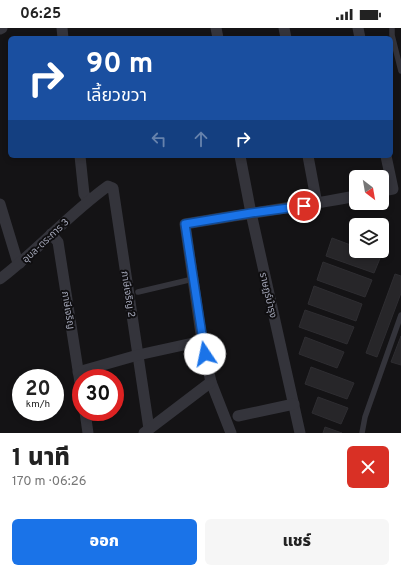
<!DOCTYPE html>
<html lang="th">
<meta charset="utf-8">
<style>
:root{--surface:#fff;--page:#f6f6f6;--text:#222;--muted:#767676;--accent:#1a73e8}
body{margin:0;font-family:Overpass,"Noto Sans Thai",sans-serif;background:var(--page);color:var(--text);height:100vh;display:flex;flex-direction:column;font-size:15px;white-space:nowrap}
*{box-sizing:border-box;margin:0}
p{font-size:13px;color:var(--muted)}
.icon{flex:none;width:22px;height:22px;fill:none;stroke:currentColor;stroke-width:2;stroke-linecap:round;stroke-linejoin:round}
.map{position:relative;height:405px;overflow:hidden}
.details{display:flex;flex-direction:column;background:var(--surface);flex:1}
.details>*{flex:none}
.banner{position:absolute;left:8px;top:8px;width:385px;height:122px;border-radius:6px;box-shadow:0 2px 6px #0003;background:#1a4fa0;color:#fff;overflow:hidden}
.needle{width:26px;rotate:149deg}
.controls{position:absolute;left:349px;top:142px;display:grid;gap:8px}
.controls a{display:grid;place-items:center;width:40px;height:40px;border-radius:6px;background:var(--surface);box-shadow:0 2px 6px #0003;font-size:20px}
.speed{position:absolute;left:12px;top:341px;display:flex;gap:8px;font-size:20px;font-weight:700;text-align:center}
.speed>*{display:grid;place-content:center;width:52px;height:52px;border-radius:50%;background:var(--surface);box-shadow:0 2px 6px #0003;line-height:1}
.speed small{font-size:10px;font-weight:400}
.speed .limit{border:6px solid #d22;background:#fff;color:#111}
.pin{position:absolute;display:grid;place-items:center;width:34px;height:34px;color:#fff;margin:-17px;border:2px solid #fff;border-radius:50%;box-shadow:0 1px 4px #0007}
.me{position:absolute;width:44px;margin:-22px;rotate:349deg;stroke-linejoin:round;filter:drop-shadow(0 0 3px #0008)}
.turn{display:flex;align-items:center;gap:14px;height:84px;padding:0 12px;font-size:18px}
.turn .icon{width:52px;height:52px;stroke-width:2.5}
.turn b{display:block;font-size:28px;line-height:34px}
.lanes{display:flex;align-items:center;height:38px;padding:0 12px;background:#0003;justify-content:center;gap:20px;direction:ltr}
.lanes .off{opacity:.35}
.round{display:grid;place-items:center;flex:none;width:42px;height:42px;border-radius:6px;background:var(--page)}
.head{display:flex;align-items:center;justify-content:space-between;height:68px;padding:0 12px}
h1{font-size:24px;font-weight:800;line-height:30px}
.cta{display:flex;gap:8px;margin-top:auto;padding:8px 12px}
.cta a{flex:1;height:46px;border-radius:6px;background:var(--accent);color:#fff;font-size:16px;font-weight:800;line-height:46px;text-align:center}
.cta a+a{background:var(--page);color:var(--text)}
.status{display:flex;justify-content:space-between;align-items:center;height:28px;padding:0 20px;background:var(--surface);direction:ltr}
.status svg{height:11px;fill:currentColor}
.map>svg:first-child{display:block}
.building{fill:#272629;stroke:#2e2d31}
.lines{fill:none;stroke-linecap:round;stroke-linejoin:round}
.service{stroke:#34343b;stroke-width:5.5}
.minor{stroke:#34343b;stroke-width:11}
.route-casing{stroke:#114b97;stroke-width:10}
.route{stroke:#1a73e8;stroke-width:7}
.labels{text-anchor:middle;stroke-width:4;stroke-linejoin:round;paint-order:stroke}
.street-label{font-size:10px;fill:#a3a6b7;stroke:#0f0e10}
</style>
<div class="status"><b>06:25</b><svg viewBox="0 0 49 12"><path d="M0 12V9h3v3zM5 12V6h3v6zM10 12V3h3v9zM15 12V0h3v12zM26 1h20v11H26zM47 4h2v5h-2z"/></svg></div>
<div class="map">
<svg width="401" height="405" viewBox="0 0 401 405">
<rect width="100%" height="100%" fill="#141315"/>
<g class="building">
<polygon points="332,210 356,219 356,223 367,223 381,228 374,245 326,228"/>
<polygon points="323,234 372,252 365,269 317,252"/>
<polygon points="395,246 401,248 401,265 377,329 366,325"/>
<polygon points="314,258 362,276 356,293 308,276"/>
<polygon points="305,282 354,299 347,316 299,299"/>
<polygon points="401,308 401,337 391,334"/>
<polygon points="305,309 344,324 337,340 299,326"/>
<polygon points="311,339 354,355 347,371 305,356"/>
<polygon points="318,369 348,380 341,396 312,385"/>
<polygon points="325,399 342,405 323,405"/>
</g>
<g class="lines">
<g class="service">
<polyline points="392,0 392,7 401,43"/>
<polyline points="138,264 193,251"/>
<polyline points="362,405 365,389 401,287"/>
</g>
<g class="minor">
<polyline points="62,0 63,10"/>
<polyline points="216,0 218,10"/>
<polyline points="284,0 286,10"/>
<polyline points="358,0 360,10"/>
<polyline points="0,1 2,0"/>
<polyline points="80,128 84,166 88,172"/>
<polyline points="240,128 251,185 300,405"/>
<polyline points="308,128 317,176"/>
<polyline points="382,163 393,161 386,128"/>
<polyline points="0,176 17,232 20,235"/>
<polyline points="51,206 58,214 81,361"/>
<path d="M0 251C38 222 69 186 108 158L113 160 149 401"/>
<polyline points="78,344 138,327 202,313"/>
<polyline points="211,354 231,405"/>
<polyline points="85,384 88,405"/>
<polyline points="238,388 294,376"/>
<path d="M144 405 211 354 202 313 185 196C242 186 299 179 356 168"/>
</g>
</g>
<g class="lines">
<defs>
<polyline id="route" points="205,326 185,196 251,185 304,178"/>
</defs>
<use href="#route" class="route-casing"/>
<use href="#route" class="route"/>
</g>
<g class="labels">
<g class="street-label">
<text transform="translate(45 212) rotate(-43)" y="4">อุบล-ตระการ 3</text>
<text transform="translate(129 266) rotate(81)" y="4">ภาษีเจริญ 2</text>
<text transform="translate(269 267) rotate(77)" y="4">ราษฎร์บำรุง</text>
<text transform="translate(69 282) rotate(81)" y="4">ภาษีเจริญ</text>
</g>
</g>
</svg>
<div class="controls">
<a><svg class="needle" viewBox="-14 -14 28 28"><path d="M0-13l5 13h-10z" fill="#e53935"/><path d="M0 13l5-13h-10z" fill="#767676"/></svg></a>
<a><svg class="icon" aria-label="layers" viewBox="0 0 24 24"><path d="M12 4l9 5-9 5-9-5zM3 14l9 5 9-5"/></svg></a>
</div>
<div class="speed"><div>20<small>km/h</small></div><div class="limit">30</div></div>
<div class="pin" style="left:304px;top:178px;background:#d93025"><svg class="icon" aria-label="arrive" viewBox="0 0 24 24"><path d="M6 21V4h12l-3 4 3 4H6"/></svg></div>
<svg class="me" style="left:205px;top:326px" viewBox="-20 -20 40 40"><circle r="19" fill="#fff"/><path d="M0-13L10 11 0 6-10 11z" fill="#1a73e8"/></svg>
<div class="banner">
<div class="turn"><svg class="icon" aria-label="right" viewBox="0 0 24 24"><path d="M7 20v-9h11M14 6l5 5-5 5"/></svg><div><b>90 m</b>เลี้ยวขวา</div></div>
<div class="lanes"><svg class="icon off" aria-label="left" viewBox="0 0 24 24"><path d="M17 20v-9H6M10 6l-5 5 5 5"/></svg><svg class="icon off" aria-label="ahead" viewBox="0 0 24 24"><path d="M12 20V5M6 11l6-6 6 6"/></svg><svg class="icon" aria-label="right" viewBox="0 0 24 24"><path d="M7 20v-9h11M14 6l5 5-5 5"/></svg></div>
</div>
</div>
<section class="details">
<div class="head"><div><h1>1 นาที</h1><p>170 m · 06:26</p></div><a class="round" style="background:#d93025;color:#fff"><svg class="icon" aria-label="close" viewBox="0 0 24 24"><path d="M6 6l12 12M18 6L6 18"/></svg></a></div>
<div class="cta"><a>ออก</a><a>แชร์</a></div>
</section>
